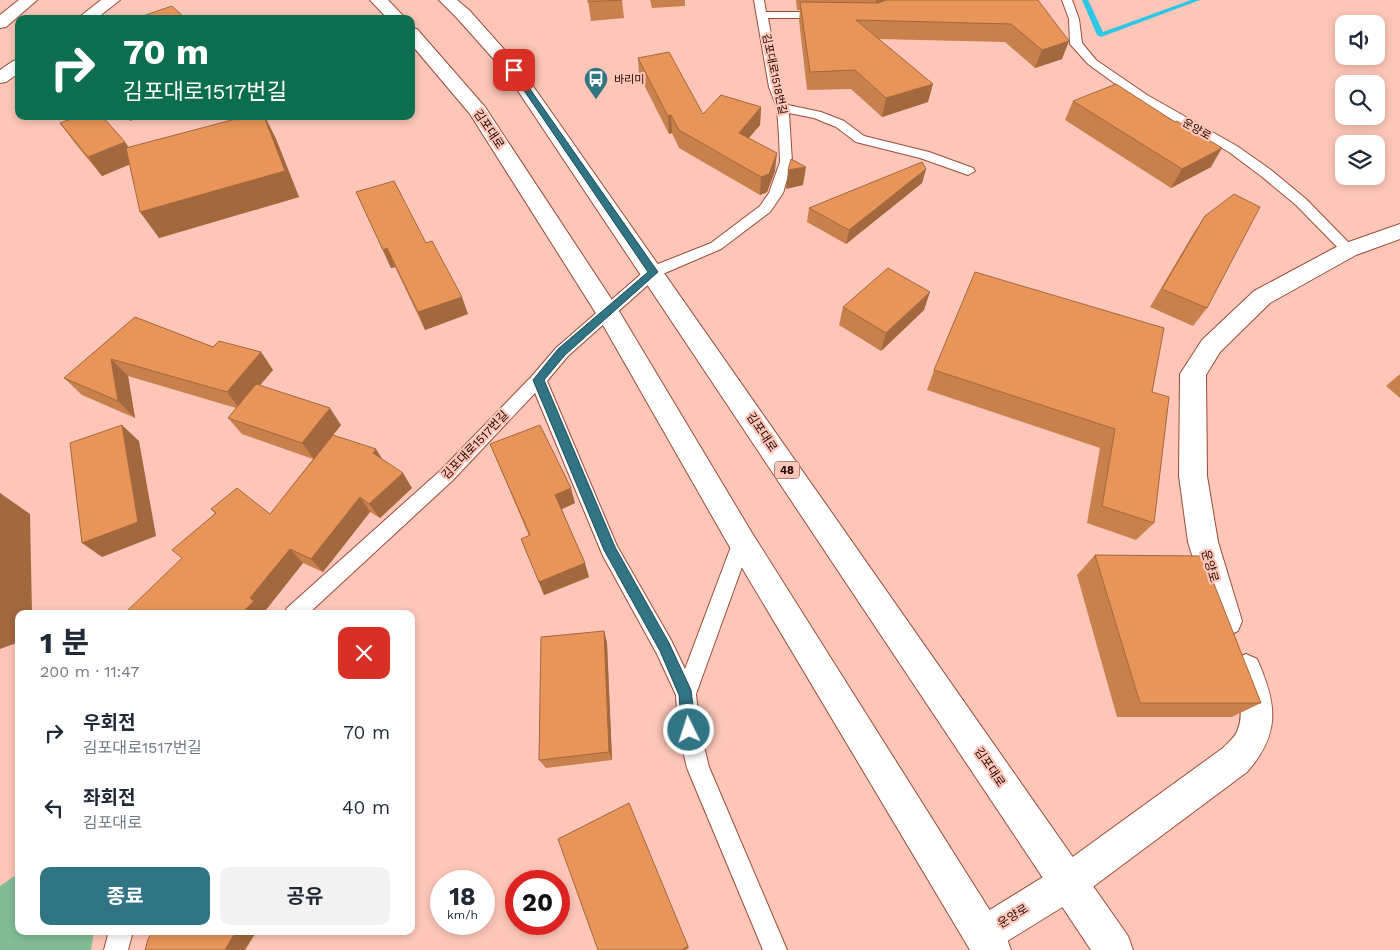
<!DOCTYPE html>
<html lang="ko">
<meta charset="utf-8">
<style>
:root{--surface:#fff;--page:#f2f2f3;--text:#1f2937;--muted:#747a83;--accent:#317585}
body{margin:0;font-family:"Work Sans","Noto Sans KR",sans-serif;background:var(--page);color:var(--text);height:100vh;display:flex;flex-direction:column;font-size:19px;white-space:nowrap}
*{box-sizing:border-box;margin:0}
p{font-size:16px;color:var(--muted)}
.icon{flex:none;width:28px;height:28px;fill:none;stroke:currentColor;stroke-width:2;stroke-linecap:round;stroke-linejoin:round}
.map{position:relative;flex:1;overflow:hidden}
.side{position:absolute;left:15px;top:610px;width:400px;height:325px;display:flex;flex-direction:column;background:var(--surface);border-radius:10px;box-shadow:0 2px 8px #0003}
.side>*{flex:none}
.guide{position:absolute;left:15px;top:15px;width:400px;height:105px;border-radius:10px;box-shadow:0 2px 8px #0003;background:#0b6e4f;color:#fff;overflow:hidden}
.buttons{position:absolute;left:1335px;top:15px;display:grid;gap:10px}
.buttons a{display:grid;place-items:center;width:50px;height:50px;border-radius:10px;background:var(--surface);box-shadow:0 2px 8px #0003;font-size:25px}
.speed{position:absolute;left:430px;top:870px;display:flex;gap:10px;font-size:25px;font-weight:700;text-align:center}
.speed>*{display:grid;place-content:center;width:65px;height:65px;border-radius:50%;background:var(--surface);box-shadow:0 2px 8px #0003;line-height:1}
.speed small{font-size:12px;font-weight:400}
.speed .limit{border:8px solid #d22;background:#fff;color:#111}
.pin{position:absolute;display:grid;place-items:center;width:42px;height:42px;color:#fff;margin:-21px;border-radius:10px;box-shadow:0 2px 8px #0006}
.me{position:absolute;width:55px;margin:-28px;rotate:356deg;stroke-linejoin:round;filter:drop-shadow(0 0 4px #0008)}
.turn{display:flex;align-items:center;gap:18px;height:105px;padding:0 25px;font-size:22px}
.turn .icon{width:65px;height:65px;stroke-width:2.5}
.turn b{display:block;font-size:35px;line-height:42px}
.round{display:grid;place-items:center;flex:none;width:52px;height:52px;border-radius:10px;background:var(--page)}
.head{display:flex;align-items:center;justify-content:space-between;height:85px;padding:0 25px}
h1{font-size:30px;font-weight:700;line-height:38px}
.cta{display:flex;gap:10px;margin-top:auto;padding:10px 25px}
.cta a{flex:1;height:58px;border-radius:10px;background:var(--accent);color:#fff;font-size:20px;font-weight:700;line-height:58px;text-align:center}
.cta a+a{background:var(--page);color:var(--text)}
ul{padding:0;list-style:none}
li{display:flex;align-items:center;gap:15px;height:75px;padding:0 25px}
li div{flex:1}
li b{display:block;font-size:19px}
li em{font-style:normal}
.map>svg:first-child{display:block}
.green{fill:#82bc96}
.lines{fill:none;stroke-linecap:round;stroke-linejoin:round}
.stream{fill:#2cc7e5;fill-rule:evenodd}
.lane-casing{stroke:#9a4c38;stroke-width:2}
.street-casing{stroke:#9a4c38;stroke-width:2}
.secondary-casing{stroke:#9a4c38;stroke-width:2}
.primary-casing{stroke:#9a4c38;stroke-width:2}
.lane{fill:#fff;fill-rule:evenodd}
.street{fill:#fff;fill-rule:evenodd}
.secondary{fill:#fff;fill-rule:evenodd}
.primary{fill:#fff;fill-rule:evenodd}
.wall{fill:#c8804d}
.shaded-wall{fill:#a3683e}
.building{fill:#e99559;stroke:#a3683e}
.route{fill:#317585;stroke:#204c56}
.labels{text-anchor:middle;stroke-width:4.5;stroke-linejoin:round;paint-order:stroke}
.far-street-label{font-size:11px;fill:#210401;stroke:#fdc6b8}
.far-poi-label{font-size:11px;fill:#210401;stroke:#fdc6b8;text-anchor:start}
.shield{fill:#fdc6b8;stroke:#633e38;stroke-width:1}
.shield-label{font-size:11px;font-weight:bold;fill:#210401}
.street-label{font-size:12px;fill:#210401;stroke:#fdc6b8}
</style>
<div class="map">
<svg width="1400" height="950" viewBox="0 0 1400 950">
<rect width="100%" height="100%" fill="#fdc6b8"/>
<polygon class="green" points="19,873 19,931 94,931 91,950 0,950 0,886"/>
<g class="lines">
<polygon class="stream" points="1082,0 1088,0 1103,32 1191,0 1200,0 1101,37 1097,35"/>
<defs>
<g id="lane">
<polygon points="754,0 764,0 766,12 822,12 827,15 822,18 768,18 781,87 788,105 821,112 844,121 864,136 929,152 973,168 975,171 968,175 920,158 856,142 836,127 814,118 789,113 792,162 783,193 770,212 721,249 658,276 568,356 547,381 617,546 671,640 685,669 735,536 742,534 749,536 751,542 696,694 700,730 709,767 787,950 763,950 687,768 678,730 676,695 657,654 603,556 535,393 453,480 308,614 284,614 287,608 441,470 532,376 556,348 648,268 711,243 760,206 769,193 780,162 779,136 777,108 769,87"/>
<polygon points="1062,0 1072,0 1079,19 1082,43 1096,60 1147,95 1237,146 1271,170 1306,199 1353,247 1355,250 1353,253 1343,253 1296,205 1261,176 1229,152 1139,101 1088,64 1070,44 1069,19"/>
<polygon points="109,931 133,931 128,950 104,950"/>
</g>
<g id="street">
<polygon points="1400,224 1400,239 1356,255 1270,303 1220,352 1206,375 1207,476 1218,542 1242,621 1238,631 1227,636 1216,631 1188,542 1179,476 1180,374 1202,340 1254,291 1340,245"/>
<path d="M1246 654 1257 659C1277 704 1281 733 1247 772L1082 895 996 948 993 950 970 948 964 935 970 922 1056 869 1223 748C1228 742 1236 737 1238 729 1245 711 1237 687 1230 670L1235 659Z"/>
</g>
<g id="secondary">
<polygon points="19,0 37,0 6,27 0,28 0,15"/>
<polygon points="101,0 120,0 96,19 77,19"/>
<polygon points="19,60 19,73 6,82 0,83 0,70 13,61"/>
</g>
<g id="primary">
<polygon points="370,0 388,0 406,19 388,19"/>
<polygon points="439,0 457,0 469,10 519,66 1128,936 1133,950 1091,950 506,73 457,18"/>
<polygon points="411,28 417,29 485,107 616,306 752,533 1006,936 1011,950 970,950 732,551 599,318 470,114 411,44"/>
</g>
</defs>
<use href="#lane" class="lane-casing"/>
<use href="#street" class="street-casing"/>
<use href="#secondary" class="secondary-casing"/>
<use href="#primary" class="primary-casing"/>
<use href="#lane" class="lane"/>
<use href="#street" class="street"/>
<use href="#secondary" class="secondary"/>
<use href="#primary" class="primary"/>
</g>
<g class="wall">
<polygon points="588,0 622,0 624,18 591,21"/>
<polygon points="650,0 685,0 685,6 652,8"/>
<polygon points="796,0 1038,0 1062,59 1035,68 1005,42 878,39 928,102 882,117 851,89 807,90 799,20 800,10 797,10"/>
<polygon points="638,58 703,114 761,107 760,125 748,138 775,171 767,192 760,195 679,148 672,133 669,134 639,75"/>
<polygon points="1073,101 1211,167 1171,188 1065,120"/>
<polygon points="247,116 265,116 276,139 299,197 159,238 130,164 102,176 74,142 60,123 128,148"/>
<polygon points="926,169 922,183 846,244 807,222 809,208"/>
<polygon points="356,192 426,243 468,314 425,330 395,267 391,268"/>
<polygon points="1205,216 1207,308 1193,326 1150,307 1193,234"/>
<polygon points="843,307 924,310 881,351 839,325"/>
<polygon points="135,317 213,347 261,352 273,370 260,385 341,425 333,435 382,459 412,488 380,518 370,512 323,572 303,563 265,611 182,558 215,513 211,509 270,514 313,459 242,434 228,418 236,408 128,376 135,418 82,395 64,378"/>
<polygon points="934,370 1152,392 1154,523 1136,540 1087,523 1100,448 927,390"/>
<polygon points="1400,374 1400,398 1386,386"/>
<polygon points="490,444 575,503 562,509 589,577 544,595 521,539 529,536"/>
<polygon points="1095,555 1261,703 1232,717 1117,717 1077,575"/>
<polygon points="604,631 607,643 612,760 546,768 539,760"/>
</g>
<g class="shaded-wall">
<polygon points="876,0 885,0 874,11"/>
<polygon points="1069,41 1062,59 1035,68 1042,50"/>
<polygon points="933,84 928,102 882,117 886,98"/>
<polygon points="761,107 760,125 738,151 739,133"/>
<polygon points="671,115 672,133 669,134 668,116"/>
<polygon points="127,116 144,116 130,121"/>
<polygon points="264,116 276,139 299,197 159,238 140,212"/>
<polygon points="125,142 138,161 102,176 88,157"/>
<polygon points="1222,148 1211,167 1171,188 1182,169"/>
<polygon points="777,153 775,171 767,192 760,195 761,177"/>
<polygon points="806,167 803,185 786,189 788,170"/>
<polygon points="926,169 922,183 846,244 849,230"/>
<polygon points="387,248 395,267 391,268 383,250"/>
<polygon points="930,292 924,310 881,351 886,333"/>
<polygon points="462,297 468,314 425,330 418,312"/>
<polygon points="261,352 273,370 240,409 227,392"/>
<polygon points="111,359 128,376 135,418 118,401"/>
<polygon points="330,408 341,425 314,459 302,443"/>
<polygon points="122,425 139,441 156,536 102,557 82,543"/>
<polygon points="376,449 386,465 373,453"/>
<polygon points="403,473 412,488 380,518 369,504"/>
<polygon points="571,488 575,503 560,510 555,495"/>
<polygon points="0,493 30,514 32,614 19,614 19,642 0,649"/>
<polygon points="360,497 370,512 323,572 311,559"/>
<polygon points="290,549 303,563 265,611 269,614 241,614 250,598"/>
<polygon points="585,563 589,577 544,595 539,582"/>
<polygon points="604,631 607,643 612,760 609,752"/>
<polygon points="411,685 414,688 411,692"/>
<polygon points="236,931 257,931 245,950 225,950"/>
<polygon points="688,946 689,948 685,950 682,950"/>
</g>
<g class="building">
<polygon points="588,0 622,0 588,2"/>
<polygon points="886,0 1038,0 1069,41 1042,50 1011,24 856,20 933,84 886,98 855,70 810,72 800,2 878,3"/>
<polygon points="172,6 186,19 134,19"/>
<polygon points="669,52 703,114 721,95 761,107 739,133 777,153 769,174 761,177 679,130 671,115 668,116 638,58"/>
<polygon points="1116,84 1175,122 1177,121 1222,148 1182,169 1073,101"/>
<polygon points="79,116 102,116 125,142 88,157 60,123"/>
<polygon points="247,116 264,116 285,171 140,212 126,148"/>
<polygon points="791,159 806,167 788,170"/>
<polygon points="922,162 926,169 849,230 809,208"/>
<polygon points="394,181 426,243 432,241 462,297 418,312 387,248 383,250 356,192"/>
<polygon points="1234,194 1260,207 1207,308 1162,289 1205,216"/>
<polygon points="888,268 930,292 886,333 843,307"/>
<polygon points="975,272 1164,328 1152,392 1169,397 1154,523 1102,506 1115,429 934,370"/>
<polygon points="135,317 213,347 219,341 261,352 227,392 111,359 118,401 64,378"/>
<polygon points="256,384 330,408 302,443 228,418"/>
<polygon points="122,425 138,522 82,543 70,443"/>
<polygon points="540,425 571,488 555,495 585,563 539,582 521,539 530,535 490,444"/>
<polygon points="333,435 376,449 373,453 403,473 369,504 360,497 311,559 290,549 250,598 254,601 241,614 124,614 182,558 172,550 216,513 211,509 237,488 270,514"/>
<polygon points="1095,555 1203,556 1261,703 1140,703"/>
<polygon points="604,631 609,752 539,760 541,637"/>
<polygon points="629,803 688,946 682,950 598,950 558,839"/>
<polygon points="153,931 236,931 225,950 145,950 148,939"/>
</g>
<polygon class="route" points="511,69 516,69 658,272 565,355 544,380 615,547 669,643 691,690 696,730 694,735 689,737 684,735 682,730 679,695 660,651 604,550 533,380 558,349 648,272 510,70"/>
<defs>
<symbol id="bus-pin" viewBox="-11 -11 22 30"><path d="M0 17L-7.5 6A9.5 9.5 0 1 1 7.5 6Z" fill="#317585" stroke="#fdc6b8"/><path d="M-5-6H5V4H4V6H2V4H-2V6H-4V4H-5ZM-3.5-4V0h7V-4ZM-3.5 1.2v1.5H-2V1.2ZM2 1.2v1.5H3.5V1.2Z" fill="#fff"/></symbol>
</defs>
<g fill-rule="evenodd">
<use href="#bus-pin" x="582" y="65" width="28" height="38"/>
</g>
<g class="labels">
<g class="far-street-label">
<text transform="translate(775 74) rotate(78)" y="4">김포대로1518번길</text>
<text transform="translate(1197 129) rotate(30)" y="4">운양로</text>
</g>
<g class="far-poi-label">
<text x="614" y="83">바리미</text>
</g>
<rect class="shield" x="774.5" y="461.5" width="25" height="17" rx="4"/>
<g class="shield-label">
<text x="787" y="474">48</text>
</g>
<g class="street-label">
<text transform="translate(489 129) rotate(56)" y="4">김포대로</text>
<text transform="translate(762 432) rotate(56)" y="4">김포대로</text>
<text transform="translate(475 445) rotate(-46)" y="4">김포대로1517번길</text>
<text transform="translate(1210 566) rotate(74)" y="4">운양로</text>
<text transform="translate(990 767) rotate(56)" y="4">김포대로</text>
<text transform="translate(1013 916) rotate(-32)" y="4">운양로</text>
</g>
</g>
</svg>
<div class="buttons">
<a><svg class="icon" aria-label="sound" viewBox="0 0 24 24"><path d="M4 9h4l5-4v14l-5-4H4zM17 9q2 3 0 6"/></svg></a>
<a><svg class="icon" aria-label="search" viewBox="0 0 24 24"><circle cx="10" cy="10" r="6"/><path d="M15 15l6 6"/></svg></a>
<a><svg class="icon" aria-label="layers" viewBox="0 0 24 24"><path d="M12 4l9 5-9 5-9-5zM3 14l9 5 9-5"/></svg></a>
</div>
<div class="speed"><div>18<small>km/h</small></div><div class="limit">20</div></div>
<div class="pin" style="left:514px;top:70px;background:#d93025"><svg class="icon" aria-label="arrive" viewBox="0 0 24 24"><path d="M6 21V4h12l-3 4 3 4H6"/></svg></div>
<svg class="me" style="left:689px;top:730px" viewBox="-20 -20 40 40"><circle r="17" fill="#317585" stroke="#fff" stroke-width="3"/><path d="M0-11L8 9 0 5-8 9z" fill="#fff"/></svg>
<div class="guide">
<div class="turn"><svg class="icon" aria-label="right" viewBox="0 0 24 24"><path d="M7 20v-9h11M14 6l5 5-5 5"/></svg><div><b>70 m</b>김포대로1517번길</div></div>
</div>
<section class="side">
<div class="head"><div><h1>1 분</h1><p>200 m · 11:47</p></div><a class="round" style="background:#d93025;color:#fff"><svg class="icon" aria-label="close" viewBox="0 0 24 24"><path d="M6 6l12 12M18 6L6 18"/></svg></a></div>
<ul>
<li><svg class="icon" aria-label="right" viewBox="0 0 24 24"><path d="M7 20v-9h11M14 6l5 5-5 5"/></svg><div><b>우회전</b><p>김포대로1517번길</p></div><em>70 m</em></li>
<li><svg class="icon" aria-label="left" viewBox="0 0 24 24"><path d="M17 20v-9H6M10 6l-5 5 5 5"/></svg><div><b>좌회전</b><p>김포대로</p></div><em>40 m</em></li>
</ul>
<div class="cta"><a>종료</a><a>공유</a></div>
</section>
</div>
